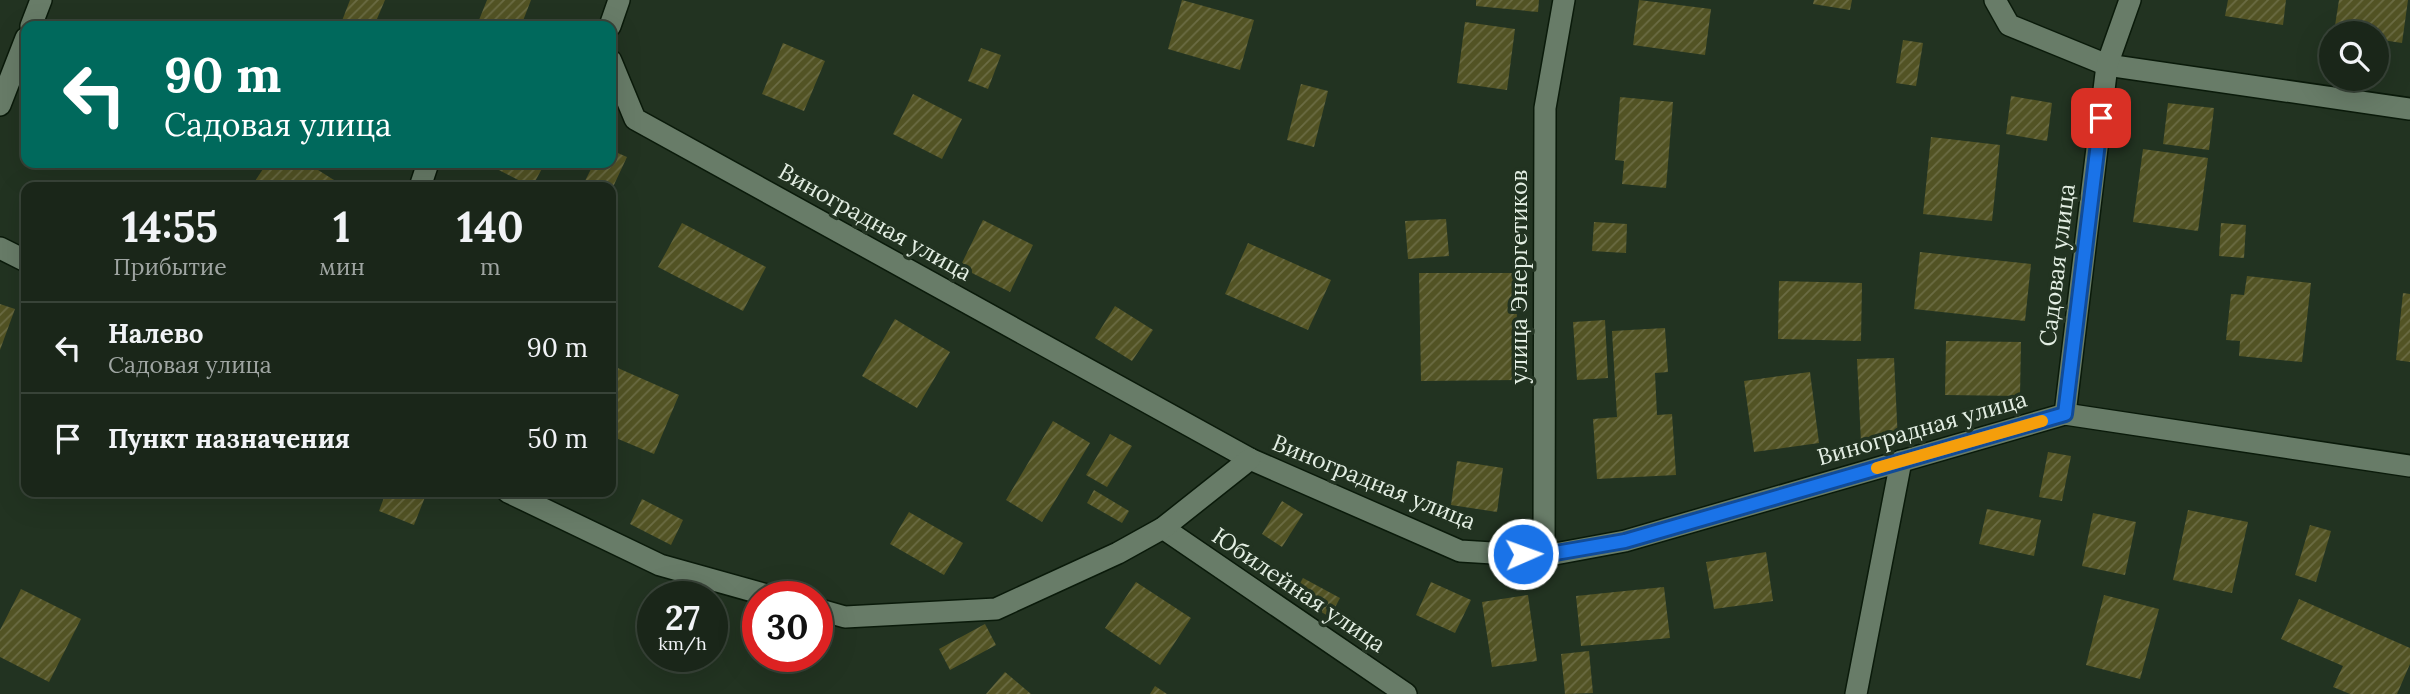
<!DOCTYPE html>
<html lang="ru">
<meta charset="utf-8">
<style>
:root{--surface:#1a2619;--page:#232e22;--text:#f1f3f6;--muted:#9fa5a2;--line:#384338}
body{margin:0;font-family:Lora,serif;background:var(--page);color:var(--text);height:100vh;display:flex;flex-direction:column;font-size:26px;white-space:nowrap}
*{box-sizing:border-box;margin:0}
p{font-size:23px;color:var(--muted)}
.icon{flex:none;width:38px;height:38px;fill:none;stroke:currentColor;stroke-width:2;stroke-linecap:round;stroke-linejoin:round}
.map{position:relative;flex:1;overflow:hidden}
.drawer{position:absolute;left:21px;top:182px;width:595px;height:315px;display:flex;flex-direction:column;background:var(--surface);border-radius:14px;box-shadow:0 7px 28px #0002,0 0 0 2px var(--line)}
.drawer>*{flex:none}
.guide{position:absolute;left:21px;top:21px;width:595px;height:147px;border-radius:14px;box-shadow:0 7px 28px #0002,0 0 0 2px var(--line);background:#00695c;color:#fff;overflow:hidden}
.tools{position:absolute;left:2319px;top:21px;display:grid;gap:14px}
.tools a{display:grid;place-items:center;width:70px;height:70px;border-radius:50%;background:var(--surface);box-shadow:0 7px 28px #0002,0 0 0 2px var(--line);font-size:35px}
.speed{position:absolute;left:637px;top:581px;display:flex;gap:14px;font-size:35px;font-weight:700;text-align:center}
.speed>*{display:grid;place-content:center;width:91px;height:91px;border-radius:50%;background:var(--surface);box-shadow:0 7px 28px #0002,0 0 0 2px var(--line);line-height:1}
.speed small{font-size:18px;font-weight:400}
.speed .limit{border:10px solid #d22;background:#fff;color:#111}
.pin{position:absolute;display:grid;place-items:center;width:60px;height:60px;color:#fff;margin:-30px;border-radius:14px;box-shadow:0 4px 10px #0006}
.me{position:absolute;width:77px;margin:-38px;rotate:88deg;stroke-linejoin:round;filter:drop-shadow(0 0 5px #0008)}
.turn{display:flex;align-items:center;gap:24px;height:147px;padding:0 28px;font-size:32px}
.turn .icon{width:91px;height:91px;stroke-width:2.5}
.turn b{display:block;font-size:49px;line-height:60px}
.eta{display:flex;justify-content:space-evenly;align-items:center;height:119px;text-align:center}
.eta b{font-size:42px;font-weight:700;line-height:49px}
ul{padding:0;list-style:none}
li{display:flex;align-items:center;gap:21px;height:91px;padding:0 28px;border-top:2px solid var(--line)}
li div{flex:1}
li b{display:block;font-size:26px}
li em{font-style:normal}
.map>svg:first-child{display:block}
.building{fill:url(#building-hatch)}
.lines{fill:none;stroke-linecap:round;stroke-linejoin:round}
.service-casing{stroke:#0a1a0a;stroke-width:24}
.minor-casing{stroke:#0a1a0a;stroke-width:24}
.service{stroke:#687c68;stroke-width:21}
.minor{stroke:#687c68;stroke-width:21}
.route-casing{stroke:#114b97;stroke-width:18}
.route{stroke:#1a73e8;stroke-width:12}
.slow{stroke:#f59e0b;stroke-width:12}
.labels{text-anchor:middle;stroke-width:7;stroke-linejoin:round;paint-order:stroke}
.street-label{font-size:23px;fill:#e3eee3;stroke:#223321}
</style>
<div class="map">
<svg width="2410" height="694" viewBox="0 0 2410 694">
<defs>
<pattern id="building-hatch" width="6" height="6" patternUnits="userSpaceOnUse" patternTransform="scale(1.75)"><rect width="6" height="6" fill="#525324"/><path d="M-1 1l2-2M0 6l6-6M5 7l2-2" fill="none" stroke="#6b6c44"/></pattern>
</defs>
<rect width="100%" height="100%" fill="#223321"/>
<g class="building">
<polygon points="350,0 385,0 374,26 340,26"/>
<polygon points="487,0 531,0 521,26 496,26 479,20"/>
<polygon points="1182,0 1254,20 1240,70 1168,49"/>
<polygon points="1476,0 1539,0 1538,12 1476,6"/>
<polygon points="1639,0 1711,9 1705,55 1633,45"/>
<polygon points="1814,0 1852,0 1850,10 1813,4"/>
<polygon points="2228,0 2286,0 2283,25 2225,16"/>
<polygon points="2339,0 2408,0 2402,43 2376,39 2376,33 2334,32"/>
<polygon points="391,19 406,26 388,26"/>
<polygon points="1465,22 1515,29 1507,90 1457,83"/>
<polygon points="1903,40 1923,43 1916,86 1896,83"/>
<polygon points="783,43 825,61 804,111 762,94"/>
<polygon points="981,48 1001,55 988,89 968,81"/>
<polygon points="1301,84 1328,91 1314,147 1287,140"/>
<polygon points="913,94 962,119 942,159 893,134"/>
<polygon points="2011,96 2052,103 2047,141 2006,134"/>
<polygon points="1620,97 1673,102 1666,188 1622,184 1624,161 1615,160"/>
<polygon points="2168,103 2214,108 2209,150 2163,144"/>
<polygon points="1931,137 2000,145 1992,221 1923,214"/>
<polygon points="2143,149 2208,158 2198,231 2133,222"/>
<polygon points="611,150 627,157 613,187 598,187 585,181 594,163 611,163"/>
<polygon points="267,163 307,163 345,187 251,187"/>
<polygon points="485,163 545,163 532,187"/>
<polygon points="1446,219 1449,256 1408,259 1405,221"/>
<polygon points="983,220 1033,245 1010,292 960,267"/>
<polygon points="1594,222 1627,224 1626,253 1592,251"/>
<polygon points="682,223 766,267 743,311 658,267"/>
<polygon points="2221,223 2246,225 2244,258 2219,256"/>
<polygon points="1248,243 1331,280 1308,330 1225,294"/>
<polygon points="1920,252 2031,264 2025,321 1914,309"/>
<polygon points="1419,273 1516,273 1518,380 1421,381"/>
<polygon points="2247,276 2311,283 2302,362 2239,356 2240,341 2226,340 2231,294 2244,295"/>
<polygon points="1779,281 1862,283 1861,341 1778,339"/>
<polygon points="2403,293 2410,294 2410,362 2396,360"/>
<polygon points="0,304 15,309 0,350"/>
<polygon points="1115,306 1153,330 1132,361 1095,338"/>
<polygon points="895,319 950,352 917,408 862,376"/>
<polygon points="1605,320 1608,378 1577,380 1573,322"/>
<polygon points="1665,328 1668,372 1655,373 1657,415 1672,414 1676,475 1597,479 1593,419 1617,417 1612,331"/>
<polygon points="1946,341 2021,342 2020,396 1945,395"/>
<polygon points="1894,358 1898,442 1861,443 1857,359"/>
<polygon points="611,365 679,395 654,454 611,436"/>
<polygon points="26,366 26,387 19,384"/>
<polygon points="1810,372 1819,443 1754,452 1744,381"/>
<polygon points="1053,421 1090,443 1042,522 1006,500"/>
<polygon points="1110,434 1132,446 1107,487 1086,475"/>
<polygon points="2048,452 2071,456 2062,501 2039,497"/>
<polygon points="1457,461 1503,468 1497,512 1451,505"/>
<polygon points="1094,490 1129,511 1122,523 1087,503"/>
<polygon points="284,492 302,492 300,498"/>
<polygon points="386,492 427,492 414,525 379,511"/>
<polygon points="642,499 683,520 671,545 630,524"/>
<polygon points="1282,501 1303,514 1282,547 1262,534"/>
<polygon points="1987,509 2041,520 2034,556 1979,544"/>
<polygon points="2188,510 2248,522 2232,593 2173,580"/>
<polygon points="909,512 963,543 944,575 890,544"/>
<polygon points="2093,513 2136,522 2125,575 2082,566"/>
<polygon points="2310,525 2331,531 2316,582 2295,575"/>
<polygon points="1766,552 1773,601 1714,609 1706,562"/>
<polygon points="1303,578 1340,598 1330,617 1293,596"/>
<polygon points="1136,582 1191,618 1160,665 1105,628"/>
<polygon points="1431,582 1471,600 1455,633 1416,615"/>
<polygon points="1664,587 1670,638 1581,646 1576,596"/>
<polygon points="21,589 81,619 49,682 0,657 0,630"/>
<polygon points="1528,595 1537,661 1492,667 1482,602"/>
<polygon points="2104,595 2159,609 2140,679 2086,665"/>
<polygon points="2299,599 2410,648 2410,664 2397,694 2350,694 2333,687 2343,666 2281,639"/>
<polygon points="985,624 996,645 950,670 939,649"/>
<polygon points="1589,651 1593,693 1565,694 1561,654"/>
<polygon points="1005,672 1031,694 986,694"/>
<polygon points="1155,686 1167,694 1150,694"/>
</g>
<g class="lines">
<defs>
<polyline id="service" points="420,187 428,163"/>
<g id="minor">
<polyline points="1995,0 2009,25 2107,65 2410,109"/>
<polyline points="31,26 41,0"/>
<polyline points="610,26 619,0"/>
<polyline points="611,61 635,119 1250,459 1460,551 1544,556 1625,541 2065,414 2410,466"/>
<polyline points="0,105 26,38"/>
<polyline points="0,248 26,261"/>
<polyline points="2065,414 2107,65 2130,0"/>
<polyline points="508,492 660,565 774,597"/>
<polyline points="1163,528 1406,694"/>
<polyline points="1544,556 1545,108 1564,0"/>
<polyline points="817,609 845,617 996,609 1118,553 1163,528 1250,459"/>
<polyline points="1856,694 1901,461"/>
</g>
</defs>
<use href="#service" class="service-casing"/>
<use href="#minor" class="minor-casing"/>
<use href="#service" class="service"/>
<use href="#minor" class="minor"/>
</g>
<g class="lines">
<defs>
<polyline id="route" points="1523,554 1544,555 1625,541 2065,414 2101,118"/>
</defs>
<use href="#route" class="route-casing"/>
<use href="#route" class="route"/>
<polyline class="slow" points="1877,468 2042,421"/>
</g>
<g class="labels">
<g class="street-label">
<text transform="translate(875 222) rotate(29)" y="8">Виноградная улица</text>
<text transform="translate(2057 265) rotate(-83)" y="8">Садовая улица</text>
<text transform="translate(1519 277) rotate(-90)" y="8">улица Энергетиков</text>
<text transform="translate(1922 428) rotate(-16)" y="8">Виноградная улица</text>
<text transform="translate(1374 482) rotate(22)" y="8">Виноградная улица</text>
<text transform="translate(1299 590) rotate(34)" y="8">Юбилейная улица</text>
</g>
</g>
</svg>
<div class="tools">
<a><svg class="icon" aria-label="search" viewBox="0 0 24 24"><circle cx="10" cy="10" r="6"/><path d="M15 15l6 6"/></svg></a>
</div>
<div class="speed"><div>27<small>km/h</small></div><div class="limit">30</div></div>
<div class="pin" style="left:2101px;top:118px;background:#d93025"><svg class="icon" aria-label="arrive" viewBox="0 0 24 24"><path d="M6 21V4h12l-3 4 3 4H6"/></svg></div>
<svg class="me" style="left:1523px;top:554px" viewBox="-20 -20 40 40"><circle r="17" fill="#1a73e8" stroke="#fff" stroke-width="3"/><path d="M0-11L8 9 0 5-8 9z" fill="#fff"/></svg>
<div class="guide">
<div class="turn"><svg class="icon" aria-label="left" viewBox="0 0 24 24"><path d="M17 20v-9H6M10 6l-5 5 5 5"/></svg><div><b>90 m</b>Садовая улица</div></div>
</div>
<section class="drawer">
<div class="eta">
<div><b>14:55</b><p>Прибытие</p></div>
<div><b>1</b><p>мин</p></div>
<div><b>140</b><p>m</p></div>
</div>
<ul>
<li><svg class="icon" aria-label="left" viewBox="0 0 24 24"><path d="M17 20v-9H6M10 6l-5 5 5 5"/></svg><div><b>Налево</b><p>Садовая улица</p></div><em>90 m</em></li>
<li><svg class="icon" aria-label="arrive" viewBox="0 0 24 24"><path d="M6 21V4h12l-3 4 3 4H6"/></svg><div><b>Пункт назначения</b></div><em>50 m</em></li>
</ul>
</section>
</div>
